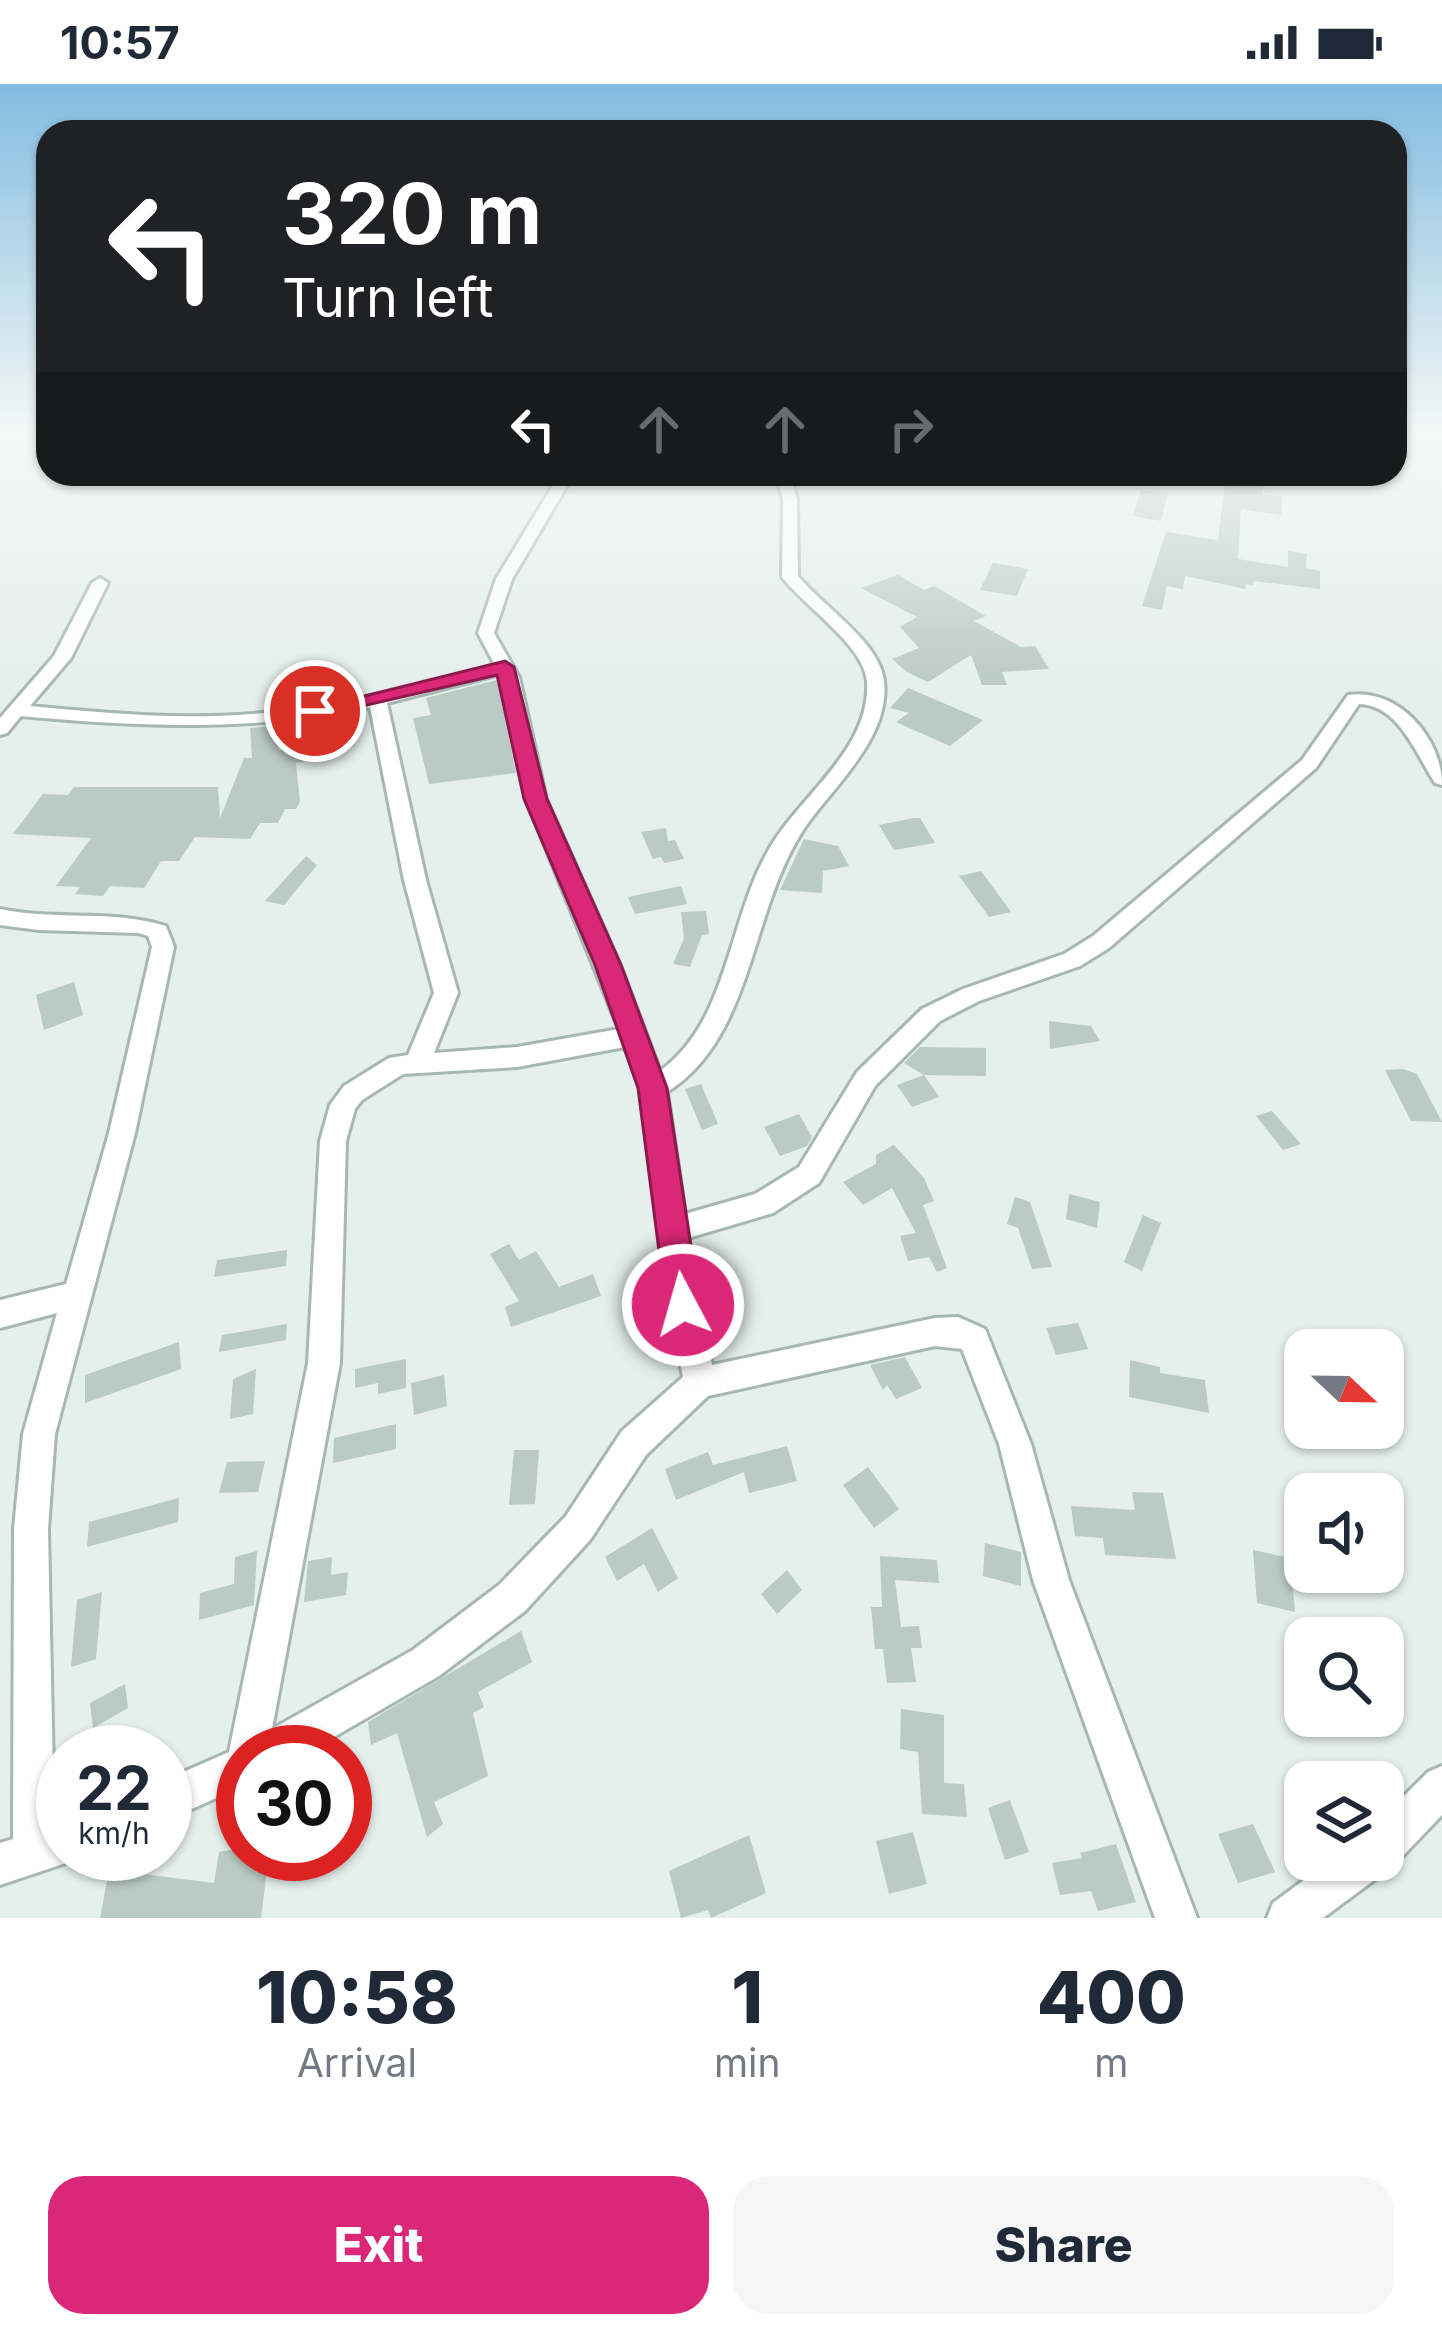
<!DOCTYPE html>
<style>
:root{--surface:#fff;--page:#f6f6f7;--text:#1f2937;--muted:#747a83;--accent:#db2777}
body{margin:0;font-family:Inter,sans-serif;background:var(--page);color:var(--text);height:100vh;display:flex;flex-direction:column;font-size:45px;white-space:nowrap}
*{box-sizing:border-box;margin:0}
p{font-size:39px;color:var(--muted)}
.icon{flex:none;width:66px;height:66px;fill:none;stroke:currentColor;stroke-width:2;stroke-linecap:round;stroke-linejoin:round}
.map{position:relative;height:1834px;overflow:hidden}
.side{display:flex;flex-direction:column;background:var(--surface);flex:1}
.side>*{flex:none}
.banner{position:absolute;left:36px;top:36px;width:1371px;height:366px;border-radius:36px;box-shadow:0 3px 9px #0004;background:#202124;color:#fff;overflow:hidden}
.needle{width:78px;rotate:112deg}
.buttons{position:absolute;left:1284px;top:1245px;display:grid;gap:24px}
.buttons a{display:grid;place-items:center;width:120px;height:120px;border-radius:24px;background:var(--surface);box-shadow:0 3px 9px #0004;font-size:60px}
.speed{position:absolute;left:36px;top:1641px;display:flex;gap:24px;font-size:60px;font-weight:700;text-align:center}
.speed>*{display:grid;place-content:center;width:156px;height:156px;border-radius:50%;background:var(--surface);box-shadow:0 3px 9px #0004;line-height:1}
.speed small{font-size:30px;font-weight:400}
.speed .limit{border:18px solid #d22;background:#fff;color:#111}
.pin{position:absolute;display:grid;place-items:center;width:102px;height:102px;color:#fff;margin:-51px;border:6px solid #fff;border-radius:50%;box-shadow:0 3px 12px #0007}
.me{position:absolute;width:132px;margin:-66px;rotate:354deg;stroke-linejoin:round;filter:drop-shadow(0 0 9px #0008)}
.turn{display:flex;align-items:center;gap:42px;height:252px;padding:0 48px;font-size:54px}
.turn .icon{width:156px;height:156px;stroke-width:2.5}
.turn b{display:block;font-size:84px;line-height:102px}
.lanes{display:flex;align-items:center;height:114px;padding:0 48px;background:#0003;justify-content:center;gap:60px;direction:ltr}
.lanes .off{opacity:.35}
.eta{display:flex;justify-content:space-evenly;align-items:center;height:204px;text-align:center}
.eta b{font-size:72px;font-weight:800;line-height:84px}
.primary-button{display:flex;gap:24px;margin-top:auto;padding:24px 48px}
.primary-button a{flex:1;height:138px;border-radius:36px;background:var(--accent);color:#fff;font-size:48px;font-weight:800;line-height:138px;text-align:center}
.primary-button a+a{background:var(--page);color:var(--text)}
.status{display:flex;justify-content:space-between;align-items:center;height:84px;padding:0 60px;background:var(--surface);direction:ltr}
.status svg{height:33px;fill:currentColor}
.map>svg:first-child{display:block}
.building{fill:#bacac4}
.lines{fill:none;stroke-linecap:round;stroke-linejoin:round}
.minor-casing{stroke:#a7b8b3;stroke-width:6}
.minor{fill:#fff;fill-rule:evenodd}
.route{fill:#db2777;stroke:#8e194d;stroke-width:3}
</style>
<div class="status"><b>10:57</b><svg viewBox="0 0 49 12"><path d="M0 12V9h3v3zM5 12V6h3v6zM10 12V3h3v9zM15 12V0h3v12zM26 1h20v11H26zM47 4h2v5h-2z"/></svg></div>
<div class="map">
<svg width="1442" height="1834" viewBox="0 0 1442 1834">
<rect width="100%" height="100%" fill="#e5efeb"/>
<g class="building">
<polygon points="1226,390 1264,390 1262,410 1282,413 1281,431 1241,425 1238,475 1288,483 1288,467 1307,470 1306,484 1320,487 1320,505 1254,497 1253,501 1246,500 1245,505 1185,492 1183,505 1167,502 1162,526 1142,522 1166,448 1218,456"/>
<polygon points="1141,406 1168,410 1161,437 1133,432"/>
<polygon points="993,479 1028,485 1017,512 980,506"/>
<polygon points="898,491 924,506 934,502 986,532 974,537 1021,563 1035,562 1049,585 1002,588 1007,601 982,601 971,571 928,598 907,588 892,575 919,564 900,543 917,533 861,504"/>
<polygon points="497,596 516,689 429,700 413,634 431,631 426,614"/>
<polygon points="908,604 983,636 950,662 896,638 909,629 890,624"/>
<polygon points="276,642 279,666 303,662 305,677 296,679 300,718 296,725 285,725 278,739 260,739 250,755 195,753 179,777 161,777 144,804 110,802 103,812 75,810 80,803 56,802 91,754 13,750 43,710 68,711 74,703 218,703 220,734 244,674 252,674 250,644"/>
<polygon points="914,734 920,734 935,759 894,766 879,741"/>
<polygon points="666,744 668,757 675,756 684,775 664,779 661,773 653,775 641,748"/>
<polygon points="804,755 838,762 849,782 823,787 822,809 780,806"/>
<polygon points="306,772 317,781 284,821 265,817"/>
<polygon points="981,787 1011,828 989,833 959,792"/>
<polygon points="681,802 687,820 635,830 628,813"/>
<polygon points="706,827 709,850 702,851 690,883 673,880 684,854 681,828"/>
<polygon points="74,898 83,931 44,946 36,911"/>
<polygon points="1049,937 1091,942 1100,957 1050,965"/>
<polygon points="920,963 986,964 986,992 924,991 904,979"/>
<polygon points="1403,985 1417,990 1442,1038 1411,1037 1385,986"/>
<polygon points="924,991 939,1013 912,1023 897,1001"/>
<polygon points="701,1000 718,1040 702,1046 685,1005"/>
<polygon points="1272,1027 1301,1060 1283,1066 1256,1032"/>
<polygon points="799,1030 812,1053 807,1062 780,1072 764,1043"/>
<polygon points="894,1061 924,1094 934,1117 923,1121 947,1184 937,1188 929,1173 908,1177 900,1152 916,1149 892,1104 863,1121 843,1098 876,1080 876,1071"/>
<polygon points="1069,1110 1100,1118 1097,1144 1066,1135"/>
<polygon points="1015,1113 1030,1118 1052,1183 1032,1185 1018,1144 1007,1140"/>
<polygon points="1143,1131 1161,1139 1142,1187 1124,1178"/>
<polygon points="509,1160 519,1176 536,1167 559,1203 593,1190 601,1212 511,1243 505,1223 519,1217 490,1170"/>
<polygon points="287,1166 286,1182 214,1193 217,1176"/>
<polygon points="1078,1239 1088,1265 1056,1271 1046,1244"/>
<polygon points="287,1240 286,1256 219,1268 222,1251"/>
<polygon points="179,1258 181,1285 85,1319 85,1291"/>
<polygon points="905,1273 922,1304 896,1315 887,1301 883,1306 870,1281"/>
<polygon points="406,1275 406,1304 378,1310 378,1299 355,1304 355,1285"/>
<polygon points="1130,1276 1160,1283 1160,1289 1205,1296 1209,1329 1129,1313"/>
<polygon points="256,1285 253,1330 230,1335 233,1295"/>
<polygon points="444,1291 447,1322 414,1331 411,1299"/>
<polygon points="396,1340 396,1365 333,1379 334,1354"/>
<polygon points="787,1362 797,1397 749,1409 744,1388 676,1416 665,1385 708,1368 713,1381"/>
<polygon points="514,1366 539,1366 535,1420 509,1421"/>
<polygon points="265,1377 258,1408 219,1409 227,1378"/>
<polygon points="868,1383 899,1425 874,1444 843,1401"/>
<polygon points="1132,1408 1163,1409 1176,1475 1105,1471 1103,1454 1075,1452 1071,1422 1135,1426"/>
<polygon points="179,1414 178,1438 87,1463 89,1438"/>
<polygon points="652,1444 678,1494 658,1508 644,1480 617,1497 605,1473"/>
<polygon points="985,1459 1021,1468 1021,1502 983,1492"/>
<polygon points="1253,1466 1290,1474 1295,1528 1257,1519"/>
<polygon points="257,1467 254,1521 199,1536 200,1509 234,1500 235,1473"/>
<polygon points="880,1472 937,1476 939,1499 895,1496 901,1543 919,1542 922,1564 911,1564 916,1598 887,1599 883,1565 875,1565 871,1523 882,1523"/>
<polygon points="332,1473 331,1491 348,1488 346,1511 304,1518 308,1477"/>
<polygon points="787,1486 802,1506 777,1530 761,1510"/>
<polygon points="102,1508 96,1575 71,1583 77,1516"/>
<polygon points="521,1547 532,1578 478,1608 484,1623 473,1629 488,1692 434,1718 443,1740 427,1753 397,1649 371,1661 368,1638"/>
<polygon points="125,1600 128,1624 93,1644 90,1619"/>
<polygon points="901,1625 944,1631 944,1699 964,1700 967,1733 922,1730 918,1668 900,1665"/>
<polygon points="1010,1716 1029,1768 1005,1776 988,1724"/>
<polygon points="1253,1740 1275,1788 1238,1799 1218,1750"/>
<polygon points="913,1748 927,1800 889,1810 876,1757"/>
<polygon points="749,1751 766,1809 711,1834 708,1826 681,1834 669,1787"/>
<polygon points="1116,1760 1136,1818 1098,1827 1091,1807 1060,1811 1052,1779 1082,1774 1080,1769"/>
<polygon points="243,1764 243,1770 269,1770 261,1834 100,1834 112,1770 146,1770 142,1790 214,1799 219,1768"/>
</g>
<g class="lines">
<defs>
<g id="minor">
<path d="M560 390H574L512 495 494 549 519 593 546 715 620 881 660 987C728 938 728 838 767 769 796 714 871 667 867 598 865 562 804 522 782 493L783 415 775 390H789L797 415 798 492C821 521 880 558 884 597 890 648 843 694 814 731 748 814 759 950 667 1008L685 1130 755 1110 799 1083 857 988 922 925 963 905 1064 870 1093 852 1302 676 1348 611C1398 603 1442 654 1442 701L1435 699C1416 670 1399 621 1359 620L1316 684 1109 864 1080 882 979 917 940 937 875 1002 819 1099 773 1129 688 1154 712 1281 935 1234 958 1233 985 1245 1031 1360 1069 1496 1197 1834H1155L1033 1496 999 1360 962 1265 935 1262 708 1312 646 1371 590 1456 525 1527 439 1592 308 1668H243V1702L165 1737V1696L229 1668 308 1279 320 1057 330 1021 344 1002 389 974 408 971 434 909 404 796 370 623C253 648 140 643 21 632L7 649 0 651V634L54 572 92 499 100 494 108 499 71 574 30 622C104 629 178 636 252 630 335 624 414 603 495 581L478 549 496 495ZM500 590 526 715 619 945 517 963 434 969 458 909 426 796 387 619ZM625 963 640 1004 668 1221 683 1293 622 1347 566 1432 499 1501 413 1566 272 1645 340 1279 346 1057 355 1025 362 1016 403 990 517 983Z"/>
<path d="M0 825C56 837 111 825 166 842L174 863 135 1049 55 1350 48 1445 54 1741 63 1738V1770H79L63 1780 0 1801V1759L13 1755 14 1445 23 1350 57 1229 0 1244V1216L66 1200 109 1049 152 863 148 852 138 849 39 846 0 841Z"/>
<polygon points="1442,1682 1442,1731 1398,1777 1384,1782 1381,1791 1323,1834 1267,1834 1273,1819 1331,1776 1383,1776 1383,1733 1428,1688"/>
</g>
</defs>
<use href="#minor" class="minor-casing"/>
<use href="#minor" class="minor"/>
</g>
<linearGradient id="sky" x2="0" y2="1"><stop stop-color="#83bce0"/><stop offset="0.58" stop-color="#f3f8f6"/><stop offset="1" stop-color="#f3f8f6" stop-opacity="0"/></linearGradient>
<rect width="1442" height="603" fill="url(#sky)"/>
<polygon class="route" points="505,577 514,583 547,715 621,881 667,1004 700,1221 695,1232 683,1237 671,1232 666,1221 638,1004 595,881 524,715 497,591 315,633 304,627"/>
</svg>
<div class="buttons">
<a><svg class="needle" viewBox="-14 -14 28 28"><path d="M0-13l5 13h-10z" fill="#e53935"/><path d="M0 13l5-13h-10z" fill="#747a83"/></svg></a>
<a><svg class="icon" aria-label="sound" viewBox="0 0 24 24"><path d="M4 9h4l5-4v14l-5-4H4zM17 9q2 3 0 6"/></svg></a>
<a><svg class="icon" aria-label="search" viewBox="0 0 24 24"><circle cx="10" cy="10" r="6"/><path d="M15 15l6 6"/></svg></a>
<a><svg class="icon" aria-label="layers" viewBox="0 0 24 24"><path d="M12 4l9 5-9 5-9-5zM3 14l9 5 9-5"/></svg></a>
</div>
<div class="speed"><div>22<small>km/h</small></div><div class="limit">30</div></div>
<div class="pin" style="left:315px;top:627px;background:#d93025"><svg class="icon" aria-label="arrive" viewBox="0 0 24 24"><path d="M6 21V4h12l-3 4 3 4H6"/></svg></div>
<svg class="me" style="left:683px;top:1221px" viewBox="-20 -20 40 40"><circle r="17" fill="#db2777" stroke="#fff" stroke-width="3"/><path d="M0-11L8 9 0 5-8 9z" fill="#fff"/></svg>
<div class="banner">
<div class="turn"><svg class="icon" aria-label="left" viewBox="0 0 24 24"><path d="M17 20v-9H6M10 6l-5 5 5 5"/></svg><div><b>320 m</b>Turn left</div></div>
<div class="lanes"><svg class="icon" aria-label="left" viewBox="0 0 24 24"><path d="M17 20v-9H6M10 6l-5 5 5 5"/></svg><svg class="icon off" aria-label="ahead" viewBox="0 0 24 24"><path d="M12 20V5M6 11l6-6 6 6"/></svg><svg class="icon off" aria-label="ahead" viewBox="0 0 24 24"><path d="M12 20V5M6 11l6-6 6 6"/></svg><svg class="icon off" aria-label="right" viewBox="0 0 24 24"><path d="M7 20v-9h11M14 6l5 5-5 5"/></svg></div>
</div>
</div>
<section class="side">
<div class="eta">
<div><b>10:58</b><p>Arrival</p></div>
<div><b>1</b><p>min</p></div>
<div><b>400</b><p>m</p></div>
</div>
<div class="primary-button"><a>Exit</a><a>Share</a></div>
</section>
